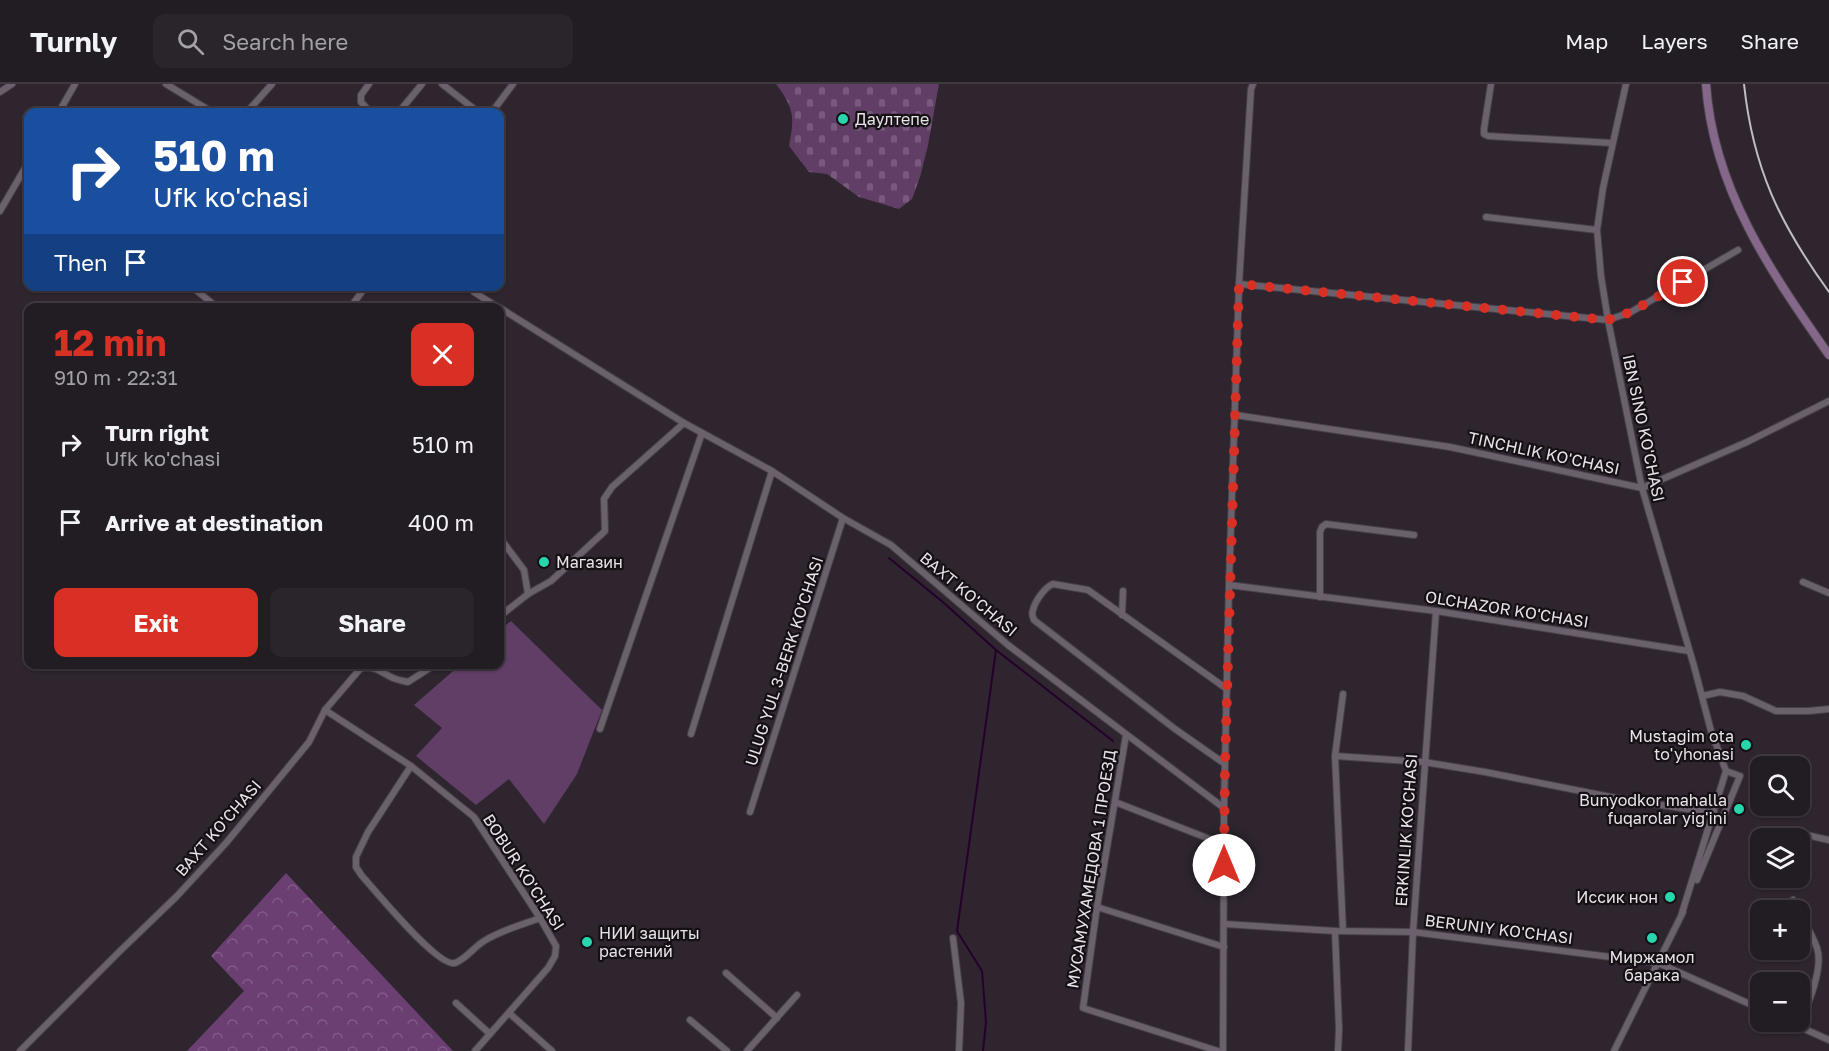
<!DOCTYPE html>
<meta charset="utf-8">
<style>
:root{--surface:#221c23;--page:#2a252b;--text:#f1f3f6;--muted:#a2a1a6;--line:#3f3a41;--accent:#d93025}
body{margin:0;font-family:"Golos Text",sans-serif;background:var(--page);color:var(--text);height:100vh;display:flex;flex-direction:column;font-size:22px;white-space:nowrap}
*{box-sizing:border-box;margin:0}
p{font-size:20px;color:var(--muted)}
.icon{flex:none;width:33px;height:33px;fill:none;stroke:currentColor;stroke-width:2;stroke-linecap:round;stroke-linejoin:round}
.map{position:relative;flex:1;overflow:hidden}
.sheet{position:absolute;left:24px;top:219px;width:480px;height:366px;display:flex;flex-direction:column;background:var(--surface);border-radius:12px;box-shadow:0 2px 4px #0004,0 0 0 2px var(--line)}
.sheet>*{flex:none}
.hud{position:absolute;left:24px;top:24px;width:480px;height:183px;border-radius:12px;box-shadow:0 2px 4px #0004,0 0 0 2px var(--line);background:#1a4fa0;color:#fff;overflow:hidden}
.buttons{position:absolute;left:1750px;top:672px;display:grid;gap:12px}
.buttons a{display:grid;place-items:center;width:60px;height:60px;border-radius:12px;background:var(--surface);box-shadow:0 2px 4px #0004,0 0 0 2px var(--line);font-size:30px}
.pin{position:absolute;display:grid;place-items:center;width:51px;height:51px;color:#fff;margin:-26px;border:3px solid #fff;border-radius:50%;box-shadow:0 2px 6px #0007}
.me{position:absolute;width:66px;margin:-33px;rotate:0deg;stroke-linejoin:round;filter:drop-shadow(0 0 4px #0008)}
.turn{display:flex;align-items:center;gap:21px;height:126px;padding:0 30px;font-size:27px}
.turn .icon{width:78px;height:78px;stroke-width:2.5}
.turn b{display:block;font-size:42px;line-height:51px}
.then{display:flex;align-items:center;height:57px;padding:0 30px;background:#0003;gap:12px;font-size:22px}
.round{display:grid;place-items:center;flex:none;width:63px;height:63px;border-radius:12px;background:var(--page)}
.summary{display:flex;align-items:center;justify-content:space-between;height:102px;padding:0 30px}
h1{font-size:36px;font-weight:700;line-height:45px;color:var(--accent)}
.action{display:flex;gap:12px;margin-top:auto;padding:12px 30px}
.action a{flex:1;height:69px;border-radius:12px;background:var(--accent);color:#fff;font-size:24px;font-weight:700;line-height:69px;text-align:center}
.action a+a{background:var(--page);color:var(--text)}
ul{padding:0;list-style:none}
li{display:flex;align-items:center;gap:18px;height:78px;padding:0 30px}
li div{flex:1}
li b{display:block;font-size:22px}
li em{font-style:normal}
header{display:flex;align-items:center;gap:36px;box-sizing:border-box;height:84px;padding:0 30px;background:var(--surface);border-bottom:2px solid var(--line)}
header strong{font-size:28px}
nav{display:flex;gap:33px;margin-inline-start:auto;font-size:21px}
.search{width:420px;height:54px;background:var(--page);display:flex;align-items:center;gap:15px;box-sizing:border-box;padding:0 21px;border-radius:12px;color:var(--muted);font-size:22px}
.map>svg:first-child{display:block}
.grass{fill:#613e66}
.forest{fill:url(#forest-crowns)}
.cemetery{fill:url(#cemetery-stones)}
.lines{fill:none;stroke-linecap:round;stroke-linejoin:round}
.stream{stroke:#26002d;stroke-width:2}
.minor-casing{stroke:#49414a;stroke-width:8}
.secondary-casing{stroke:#49414a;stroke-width:10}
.minor{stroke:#6b616d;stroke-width:6}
.secondary{stroke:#846789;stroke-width:8}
.rail{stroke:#c1bbc2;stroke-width:2}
.route{stroke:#d93025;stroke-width:10;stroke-dasharray:0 18}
.poi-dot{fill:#28d5ad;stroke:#141014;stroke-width:2}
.labels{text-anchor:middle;stroke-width:4.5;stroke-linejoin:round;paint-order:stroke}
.poi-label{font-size:16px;fill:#e9e3ea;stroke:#141014;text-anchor:start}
.street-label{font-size:16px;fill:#e9e3ea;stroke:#141014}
</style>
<header>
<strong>Turnly</strong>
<div class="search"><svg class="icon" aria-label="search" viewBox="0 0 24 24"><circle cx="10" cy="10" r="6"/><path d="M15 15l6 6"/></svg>Search here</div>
<nav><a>Map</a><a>Layers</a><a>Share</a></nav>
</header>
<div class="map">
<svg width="1829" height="967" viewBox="0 0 1829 967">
<defs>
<pattern id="forest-crowns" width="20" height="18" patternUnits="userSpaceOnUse" patternTransform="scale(1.5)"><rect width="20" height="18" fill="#6c3f73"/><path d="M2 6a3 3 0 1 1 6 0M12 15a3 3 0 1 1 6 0" fill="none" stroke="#815b87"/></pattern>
<pattern id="cemetery-stones" width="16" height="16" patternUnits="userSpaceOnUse" patternTransform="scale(1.5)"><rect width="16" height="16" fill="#613e66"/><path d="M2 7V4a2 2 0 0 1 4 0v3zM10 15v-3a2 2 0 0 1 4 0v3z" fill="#785a7c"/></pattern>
</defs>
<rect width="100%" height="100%" fill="#2e252f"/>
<polygon class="grass" points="511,537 602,626 577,690 544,740 509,695 476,721 416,672 442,644 414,621 460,581 500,580 500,546"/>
<polygon class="forest" points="286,789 453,967 187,967 244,907 211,872"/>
<path class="cemetery" d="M776 0H939L928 61 920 93 912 115 899 125 859 113 827 90 809 88 789 62C795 33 794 24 776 0Z"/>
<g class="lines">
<g class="stream">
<polyline points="889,474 944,519 996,566 1113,657"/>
<polyline points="983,967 986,938 982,887 957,847 996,566"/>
</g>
<defs>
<g id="minor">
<polyline points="166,0 212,28"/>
<polyline points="369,0 361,11 361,18 370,28"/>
<polyline points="442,0 478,28"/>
<polyline points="1491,0 1484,45 1484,50 1488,52 1612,59"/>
<polyline points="1626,0 1603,104 1597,146 1601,192 1608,236 1642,404 1694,582 1711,647 1726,687 1682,829"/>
<polyline points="0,8 12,0"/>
<polyline points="59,28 75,0"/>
<polyline points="247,28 272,0"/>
<polyline points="399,28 422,0"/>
<polyline points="492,28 513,0"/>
<polyline points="0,127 28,79"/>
<polyline points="1486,133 1597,146"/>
<polyline points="1239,200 1608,236 1631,228 1738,166"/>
<polyline points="191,202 218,224"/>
<polyline points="474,208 499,224"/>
<polyline points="350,224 366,202"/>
<polyline points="500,224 684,339 772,387 843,434 891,461 1008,561 1224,724"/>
<polyline points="1235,331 1450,363 1642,404 1747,358 1829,317"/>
<polyline points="500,454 524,486 528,510"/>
<polyline points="1803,498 1829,509"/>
<polyline points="1229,501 1436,527 1689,567"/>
<polyline points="1320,513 1320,448 1322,443 1326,440 1414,451"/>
<polyline points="1122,531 1123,507"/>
<polyline points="500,532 528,510 551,497 605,447 604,415 612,403 684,339"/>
<polyline points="1343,610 1335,672 1343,847"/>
<polyline points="1702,612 1720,608 1743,612 1776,627 1809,627 1829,625"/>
<polyline points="325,626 411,682 474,733 540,834 556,862 555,872 548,884 475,967"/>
<polyline points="600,645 702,349"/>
<polyline points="691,650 772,387"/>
<polyline points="1126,651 1097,823 1083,924 1218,967"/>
<polyline points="1335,672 1424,678 1485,688 1621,715 1714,729"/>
<path d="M1225 680 1175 645 1034 536C1033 532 1031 530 1033 526 1035 517 1045 503 1053 500L1088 506 1227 605"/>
<path d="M411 682 368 748 356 773V783L362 792C375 806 438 884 455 879 466 875 474 863 484 857 501 846 522 841 540 834"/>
<polyline points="1115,718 1225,761"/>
<polyline points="750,728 843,434"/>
<polyline points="1785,746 1829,756"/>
<polyline points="1697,796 1740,692 1726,687"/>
<polyline points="1793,816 1798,826"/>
<polyline points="1097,823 1224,863"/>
<polyline points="1224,840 1335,847 1413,848 1658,879 1761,925"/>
<polyline points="1335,847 1339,945 1338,967"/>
<polyline points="953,854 961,919 959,967"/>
<polyline points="726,889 777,934"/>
<polyline points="456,919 490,950"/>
<polyline points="509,929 552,967"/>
<polyline points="690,936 727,967"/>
<polyline points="1789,938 1829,956"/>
<path d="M1799 942C1807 923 1824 884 1817 864 1813 852 1806 841 1800 830"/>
<path d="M20 967 119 868 177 812 226 759 309 658 325 626 360 585C373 580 382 589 393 594 398 596 403 597 408 598L436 580"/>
<polyline points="747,967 797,911"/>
<polyline points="1223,967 1224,724 1229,501 1239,200 1251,5 1253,0"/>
<polyline points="1408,967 1413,848 1436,527"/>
<polyline points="1614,967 1683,828"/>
</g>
<path id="secondary" d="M1706 0C1713 105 1771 188 1829 271"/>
</defs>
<use href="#minor" class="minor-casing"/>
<use href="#secondary" class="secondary-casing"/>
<use href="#minor" class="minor"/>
<use href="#secondary" class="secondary"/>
<path class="rail" d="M1744 0C1753 85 1780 140 1829 208"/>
</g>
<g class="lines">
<polyline class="route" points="1224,781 1225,680 1239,200 1608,236 1631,228 1683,198"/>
</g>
<g class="poi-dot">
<circle cx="843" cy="35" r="6"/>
<circle cx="544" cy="478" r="6"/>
<circle cx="1746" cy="661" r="6"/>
<circle cx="1739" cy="725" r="6"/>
<circle cx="1670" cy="813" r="6"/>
<circle cx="1652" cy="854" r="6"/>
<circle cx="587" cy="858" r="6"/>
</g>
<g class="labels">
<g class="poi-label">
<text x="855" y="41">Даултепе</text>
<text x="556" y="484">Магазин</text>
<text x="1734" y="658" text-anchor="end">Mustagim ota<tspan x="1734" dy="18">to'yhonasi</tspan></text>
<text x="1727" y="722" text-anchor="end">Bunyodkor mahalla<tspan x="1727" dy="18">fuqarolar yig'ini</tspan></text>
<text x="1658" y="819" text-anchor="end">Иссик нон</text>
<text x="599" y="855">НИИ защиты<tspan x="599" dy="18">растений</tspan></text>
<text x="1652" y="879" text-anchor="middle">Миржамол<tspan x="1652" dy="18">барака</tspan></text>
</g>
<g class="street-label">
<text transform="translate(1644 344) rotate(78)" y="6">IBN SINO KO'CHASI</text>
<text transform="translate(1544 369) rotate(12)" y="6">TINCHLIK KO'CHASI</text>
<text transform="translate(969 510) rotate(40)" y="6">BAXT KO'CHASI</text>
<text transform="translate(1507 525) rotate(9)" y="6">OLCHAZOR KO'CHASI</text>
<text transform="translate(784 577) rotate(-72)" y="6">ULUG YUL 3-BERK KO'CHASI</text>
<text transform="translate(218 744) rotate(-49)" y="6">BAXT KO'CHASI</text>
<text transform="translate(1406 746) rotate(-86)" y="6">ERKINLIK KO'CHASI</text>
<text transform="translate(1091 785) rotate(-81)" y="6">МУСАМУХАМЕДОВА 1 ПРОЕЗД</text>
<text transform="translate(524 788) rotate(57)" y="6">BOBUR KO'CHASI</text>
<text transform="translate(1499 845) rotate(7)" y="6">BERUNIY KO'CHASI</text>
</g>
</g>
</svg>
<div class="buttons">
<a><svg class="icon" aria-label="search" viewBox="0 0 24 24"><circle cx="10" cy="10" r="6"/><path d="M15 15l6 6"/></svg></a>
<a><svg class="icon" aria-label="layers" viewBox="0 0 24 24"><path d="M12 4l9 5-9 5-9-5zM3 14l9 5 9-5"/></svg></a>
<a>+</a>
<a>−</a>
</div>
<div class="pin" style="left:1683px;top:198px;background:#d93025"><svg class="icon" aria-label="arrive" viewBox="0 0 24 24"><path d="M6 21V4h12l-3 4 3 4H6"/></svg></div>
<svg class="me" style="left:1224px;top:781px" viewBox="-20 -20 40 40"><circle r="19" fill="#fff"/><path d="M0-13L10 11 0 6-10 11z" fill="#d93025"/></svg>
<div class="hud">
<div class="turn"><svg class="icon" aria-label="right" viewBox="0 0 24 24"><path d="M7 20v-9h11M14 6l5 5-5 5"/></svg><div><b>510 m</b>Ufk ko'chasi</div></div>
<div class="then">Then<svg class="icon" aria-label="arrive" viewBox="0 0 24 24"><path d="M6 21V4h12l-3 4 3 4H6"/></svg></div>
</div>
<section class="sheet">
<div class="summary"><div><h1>12 min</h1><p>910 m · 22:31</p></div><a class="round" style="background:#d93025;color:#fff"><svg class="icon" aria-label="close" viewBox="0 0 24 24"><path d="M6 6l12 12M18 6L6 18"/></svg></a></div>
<ul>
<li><svg class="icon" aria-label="right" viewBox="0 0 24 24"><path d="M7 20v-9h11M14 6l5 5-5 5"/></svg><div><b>Turn right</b><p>Ufk ko'chasi</p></div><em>510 m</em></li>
<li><svg class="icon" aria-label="arrive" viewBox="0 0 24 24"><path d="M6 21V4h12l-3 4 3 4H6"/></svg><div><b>Arrive at destination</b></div><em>400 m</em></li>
</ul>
<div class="action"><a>Exit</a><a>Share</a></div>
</section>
</div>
